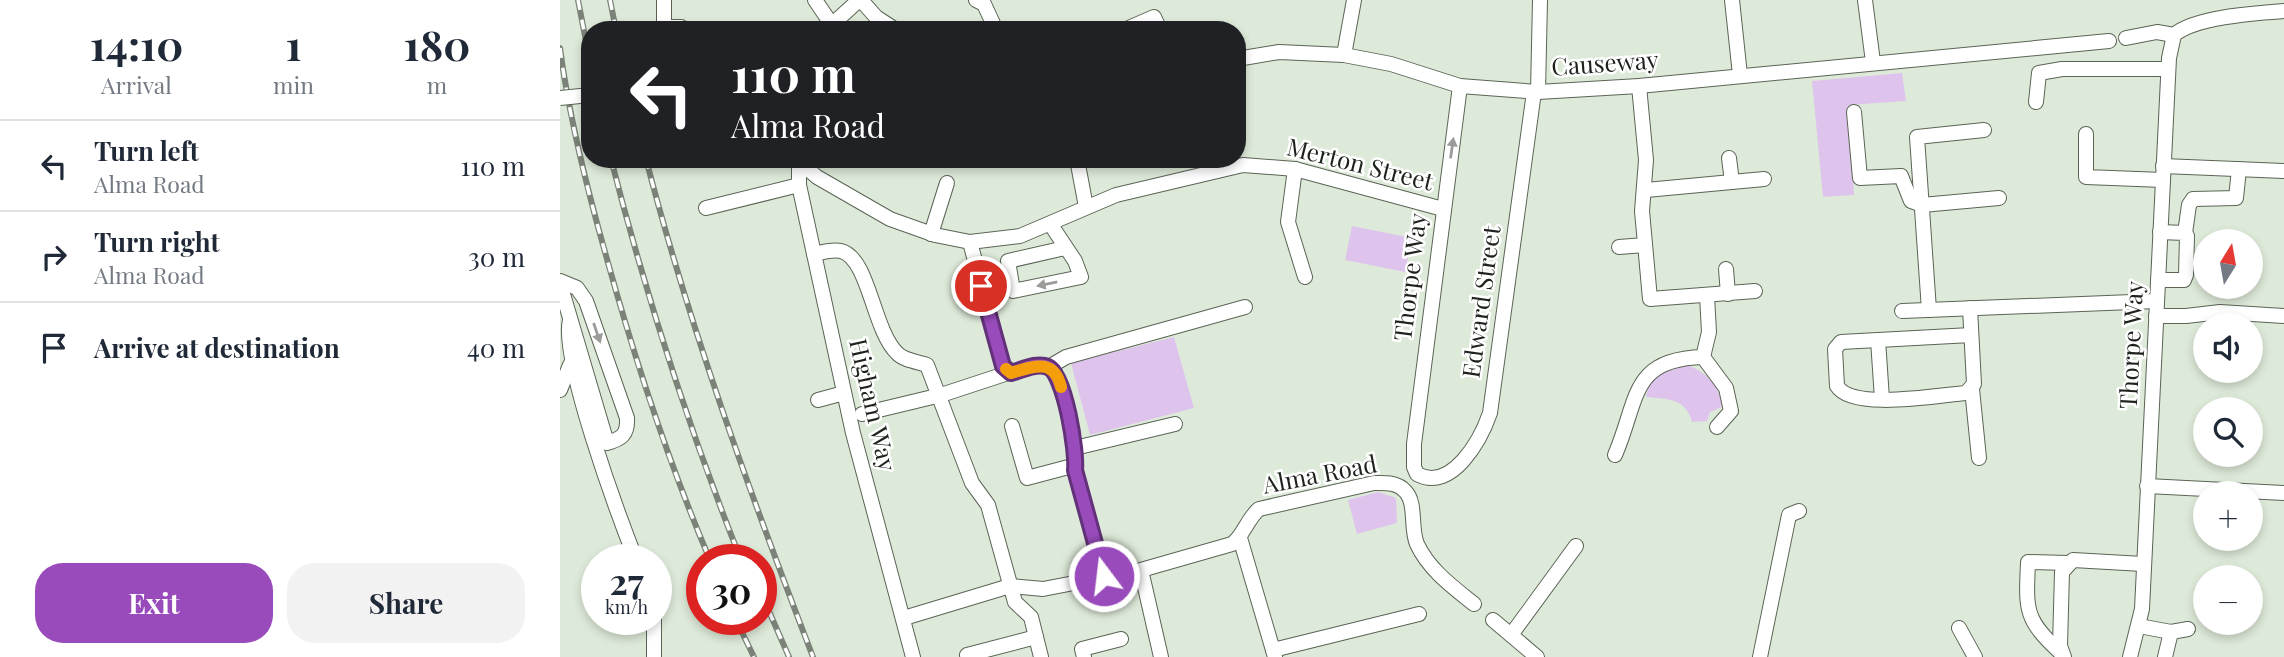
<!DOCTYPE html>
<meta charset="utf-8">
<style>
:root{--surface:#fff;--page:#f2f2f3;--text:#1f2937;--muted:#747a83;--line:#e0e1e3;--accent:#994bbc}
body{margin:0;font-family:"Playfair Display",serif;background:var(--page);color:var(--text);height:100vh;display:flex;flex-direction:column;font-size:26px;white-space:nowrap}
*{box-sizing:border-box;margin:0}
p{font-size:23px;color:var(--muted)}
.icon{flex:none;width:38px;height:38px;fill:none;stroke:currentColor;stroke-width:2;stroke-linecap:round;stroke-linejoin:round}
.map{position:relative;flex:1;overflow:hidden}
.side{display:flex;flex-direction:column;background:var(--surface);width:560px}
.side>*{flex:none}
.top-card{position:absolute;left:21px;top:21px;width:665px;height:147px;border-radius:28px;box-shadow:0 4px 10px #0003;background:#202124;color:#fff;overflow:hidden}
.needle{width:46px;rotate:11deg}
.tools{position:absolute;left:1633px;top:229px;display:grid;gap:14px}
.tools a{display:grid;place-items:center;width:70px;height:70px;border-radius:50%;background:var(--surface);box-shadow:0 4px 10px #0003;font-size:35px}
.speed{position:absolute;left:21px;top:544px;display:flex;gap:14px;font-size:35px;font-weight:700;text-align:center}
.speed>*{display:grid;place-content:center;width:91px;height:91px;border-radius:50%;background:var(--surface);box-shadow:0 4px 10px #0003;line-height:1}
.speed small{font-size:18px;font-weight:400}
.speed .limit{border:10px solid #d22;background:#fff;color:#111}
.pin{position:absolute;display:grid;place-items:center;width:60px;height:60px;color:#fff;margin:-30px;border:4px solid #fff;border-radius:50%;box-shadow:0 2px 7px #0007}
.me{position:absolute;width:77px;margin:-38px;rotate:345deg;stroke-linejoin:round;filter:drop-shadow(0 0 5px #0008)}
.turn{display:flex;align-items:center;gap:24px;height:147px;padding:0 35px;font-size:32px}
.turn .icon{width:91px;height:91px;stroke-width:2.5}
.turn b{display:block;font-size:49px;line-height:60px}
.eta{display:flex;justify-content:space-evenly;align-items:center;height:119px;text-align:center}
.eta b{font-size:42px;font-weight:700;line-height:49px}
.primary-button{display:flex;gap:14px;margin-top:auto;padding:14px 35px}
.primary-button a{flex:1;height:80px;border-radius:28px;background:var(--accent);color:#fff;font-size:28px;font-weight:700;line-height:80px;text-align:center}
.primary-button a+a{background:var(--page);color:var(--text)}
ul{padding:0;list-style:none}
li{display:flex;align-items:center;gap:21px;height:91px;padding:0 35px;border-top:2px solid var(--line)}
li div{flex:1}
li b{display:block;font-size:26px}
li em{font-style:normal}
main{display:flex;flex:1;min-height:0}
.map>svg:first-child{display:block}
.green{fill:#dec4ec}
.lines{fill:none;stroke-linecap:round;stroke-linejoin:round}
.minor-casing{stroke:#5a6455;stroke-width:16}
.minor{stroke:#fff;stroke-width:14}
.rail-casing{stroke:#7b8378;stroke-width:6}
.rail{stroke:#fff;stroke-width:3.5;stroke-dasharray:10;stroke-linecap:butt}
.minor-bridge-casing{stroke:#5a6455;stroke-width:16;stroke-linecap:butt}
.minor-bridge{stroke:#fff;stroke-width:14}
.oneway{fill:#9a9c99}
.route-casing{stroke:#63317a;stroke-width:18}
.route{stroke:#994bbc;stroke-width:12}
.slow{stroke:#f59e0b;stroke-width:12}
.labels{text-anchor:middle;stroke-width:5;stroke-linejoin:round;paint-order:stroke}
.street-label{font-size:24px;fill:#1e221c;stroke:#fff}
</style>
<main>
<section class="side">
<div class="eta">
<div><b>14:10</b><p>Arrival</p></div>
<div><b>1</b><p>min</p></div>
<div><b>180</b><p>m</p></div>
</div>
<ul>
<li><svg class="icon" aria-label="left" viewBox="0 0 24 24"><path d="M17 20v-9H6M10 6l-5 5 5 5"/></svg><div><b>Turn left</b><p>Alma Road</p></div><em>110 m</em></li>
<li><svg class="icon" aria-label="right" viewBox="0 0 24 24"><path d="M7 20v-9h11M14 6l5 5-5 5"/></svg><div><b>Turn right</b><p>Alma Road</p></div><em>30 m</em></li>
<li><svg class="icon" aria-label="arrive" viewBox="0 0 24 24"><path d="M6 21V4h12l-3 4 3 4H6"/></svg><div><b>Arrive at destination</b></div><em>40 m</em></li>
</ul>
<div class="primary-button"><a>Exit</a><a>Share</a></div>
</section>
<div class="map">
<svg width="1724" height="657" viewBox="0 0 1724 657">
<rect width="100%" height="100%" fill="#deead9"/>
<g class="green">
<polygon points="1342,73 1346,101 1289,105 1294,195 1263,197 1252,81"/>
<polygon points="792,226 852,238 845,272 785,260"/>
<polygon points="614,337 634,408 530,435 511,363"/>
<path d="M1125 364C1146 372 1160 384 1162 407L1150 412 1147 421 1132 422C1126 398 1107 399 1086 397 1092 372 1099 368 1125 364Z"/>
<polygon points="818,492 836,498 837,523 797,534 788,500"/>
</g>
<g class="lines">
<defs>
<g id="minor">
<polyline points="255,0 272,25"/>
<polyline points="301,0 316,17 336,30"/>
<polyline points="416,0 424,4 436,30"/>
<polyline points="1172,0 1180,75"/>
<polyline points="1305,0 1313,62"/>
<polyline points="104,27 121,27"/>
<polyline points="104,30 104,0"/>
<polyline points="266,30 299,0"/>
<polyline points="564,30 594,17 600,30"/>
<path d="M1614 35C1634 17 1697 13 1724 11"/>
<polyline points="1566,38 1597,32 1614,35"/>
<polyline points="784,55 794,0"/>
<polyline points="677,59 719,52 784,55 831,64 900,86 978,92 1079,86 1549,41"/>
<path d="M900 86 854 444V467L857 474C892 493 921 439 930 413L974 92"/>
<polyline points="1079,86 1086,160 1082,211 1090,299 1195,291"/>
<polyline points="978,92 980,0"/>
<polyline points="1476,102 1479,73 1502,69 1608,69"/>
<polyline points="1294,112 1300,178 1341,176 1351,201 1362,205 1439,198"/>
<polyline points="1526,134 1526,177 1603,180"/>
<polyline points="1169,158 1172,182"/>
<polyline points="236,159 257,177 330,219 375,235 410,242 460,236 556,195 683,165 735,169 883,209"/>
<polyline points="517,159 526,207"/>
<polyline points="239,163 239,185 293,433 353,657"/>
<polyline points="1603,166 1724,171"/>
<polyline points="735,169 728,222 745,277"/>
<polyline points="1086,190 1204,179"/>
<polyline points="146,208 239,185"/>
<polyline points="491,225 515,261 521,277 453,291 448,261 505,248"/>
<polyline points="1625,233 1629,205 1633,199 1676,198 1679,169"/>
<polyline points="371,234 387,183"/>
<path d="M410 242 443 366 451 372C462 370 477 362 488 367 505 374 517 452 515 470L544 576"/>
<polyline points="1059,247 1085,245"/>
<path d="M254 254C262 252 273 249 281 251 309 258 313 330 337 353 343 360 358 362 367 365L412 483 428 505 455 602 471 617 481 657"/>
<polyline points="1166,269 1168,294"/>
<polyline points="1598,280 1624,280 1626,275 1627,236 1625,233 1600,232"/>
<path d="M0 281 17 288 26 301 67 418C68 435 61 439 47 443L0 284"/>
<path d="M1410 308 1414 384 1406 393C1379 395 1292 411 1277 386L1275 349 1281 342 1411 335"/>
<polyline points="1369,310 1357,137 1424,130"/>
<polyline points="1342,311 1597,301"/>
<polyline points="1596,316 1626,316 1660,312 1724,316"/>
<path d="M10 320C0 358 59 517 76 560"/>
<polyline points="1318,340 1322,399"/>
<polyline points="1143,357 1149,332 1147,296"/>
<polyline points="489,367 506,357 685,307"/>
<polyline points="1412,389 1419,458"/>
<polyline points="0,390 10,365"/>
<polyline points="258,400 284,393"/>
<polyline points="302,414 381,395 451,372"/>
<polyline points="452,426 467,478 516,465"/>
<polyline points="515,448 615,424"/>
<path d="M1055 455C1079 399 1070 359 1143 357L1166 388 1171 411 1157 427"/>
<polyline points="1587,486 1724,493"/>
<polyline points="680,538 715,657"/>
<polyline points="581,570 601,657"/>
<path d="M344 618 450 586 483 589 581 570 672 544C684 535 687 519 699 509L814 483C825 483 837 482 845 491 857 503 850 528 857 544 869 570 893 587 914 604"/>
<polyline points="933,620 977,657"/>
<polyline points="1579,626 1611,632 1628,629"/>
<polyline points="1399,628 1415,657"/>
<polyline points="951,635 1016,546"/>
<polyline points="713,650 859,614"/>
<path d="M1501 653C1464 619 1466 610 1468 562L1508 563"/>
<polyline points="94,657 94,620"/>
<polyline points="408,657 407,655 476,637"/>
<polyline points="524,657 522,649 561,639"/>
<polyline points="1200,657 1229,515 1239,511"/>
<polyline points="1504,657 1500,646 1502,572 1513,560 1583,564"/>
<polyline points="1570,657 1582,609 1609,58 1614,35"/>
<polyline points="1605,657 1611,632"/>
</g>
</defs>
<use href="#minor" class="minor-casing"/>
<use href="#minor" class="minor"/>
<defs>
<g id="rail">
<polyline points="18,0 30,62"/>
<polyline points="50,0 56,30"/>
<path d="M0 48C9 117 26 185 45 252 74 357 107 459 150 560"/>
<path d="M51 159C86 296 129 429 181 560"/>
<path d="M86 159C130 329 190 493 253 657"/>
<polyline points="201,593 229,657"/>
<polyline points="176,620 194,657"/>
</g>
</defs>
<use href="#rail" class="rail-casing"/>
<use href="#rail" class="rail"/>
<defs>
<polyline id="minor-bridge" points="0,98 30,95"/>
</defs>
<use href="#minor-bridge" class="minor-bridge-casing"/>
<use href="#minor-bridge" class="minor-bridge"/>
</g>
<defs><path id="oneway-solid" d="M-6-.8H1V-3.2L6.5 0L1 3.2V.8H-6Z" transform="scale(1.75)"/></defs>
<g class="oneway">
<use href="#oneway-solid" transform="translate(892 148) rotate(-82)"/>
<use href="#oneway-solid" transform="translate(487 284) rotate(168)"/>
<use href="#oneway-solid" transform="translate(37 333) rotate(71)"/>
</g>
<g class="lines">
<defs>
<path id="route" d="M421 286 443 366 451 373C462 370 477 362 488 367 505 374 517 452 515 470L544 576"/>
</defs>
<use href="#route" class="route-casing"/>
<use href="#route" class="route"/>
<path class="slow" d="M446 369 451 373C474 366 494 358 501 387"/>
</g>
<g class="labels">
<g class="street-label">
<text transform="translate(1045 64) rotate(-4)" y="8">Causeway</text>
<text transform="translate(800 165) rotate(14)" y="8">Merton Street</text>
<text transform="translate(851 277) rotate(-83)" y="8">Thorpe Way</text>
<text transform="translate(922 302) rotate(-82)" y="8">Edward Street</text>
<text transform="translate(1572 345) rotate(-87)" y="8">Thorpe Way</text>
<text transform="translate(312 405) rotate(77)" y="8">Higham Way</text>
<text transform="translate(760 475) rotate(-11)" y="8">Alma Road</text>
</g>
</g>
</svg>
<div class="tools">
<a><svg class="needle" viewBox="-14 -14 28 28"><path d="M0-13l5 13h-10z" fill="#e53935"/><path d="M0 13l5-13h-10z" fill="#747a83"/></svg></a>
<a><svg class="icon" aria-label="sound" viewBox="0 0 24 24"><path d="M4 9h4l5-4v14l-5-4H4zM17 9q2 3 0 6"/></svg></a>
<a><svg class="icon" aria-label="search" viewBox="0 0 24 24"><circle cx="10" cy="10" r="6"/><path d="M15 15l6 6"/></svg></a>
<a>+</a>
<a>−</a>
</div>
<div class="speed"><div>27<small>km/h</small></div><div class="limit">30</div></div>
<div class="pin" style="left:421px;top:286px;background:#d93025"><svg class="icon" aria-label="arrive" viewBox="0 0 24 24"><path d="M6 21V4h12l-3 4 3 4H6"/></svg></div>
<svg class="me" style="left:544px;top:576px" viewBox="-20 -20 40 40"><circle r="17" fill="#994bbc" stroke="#fff" stroke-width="3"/><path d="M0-11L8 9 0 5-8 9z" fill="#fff"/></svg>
<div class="top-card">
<div class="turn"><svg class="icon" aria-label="left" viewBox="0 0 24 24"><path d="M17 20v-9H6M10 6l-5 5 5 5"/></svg><div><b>110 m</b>Alma Road</div></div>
</div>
</div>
</main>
